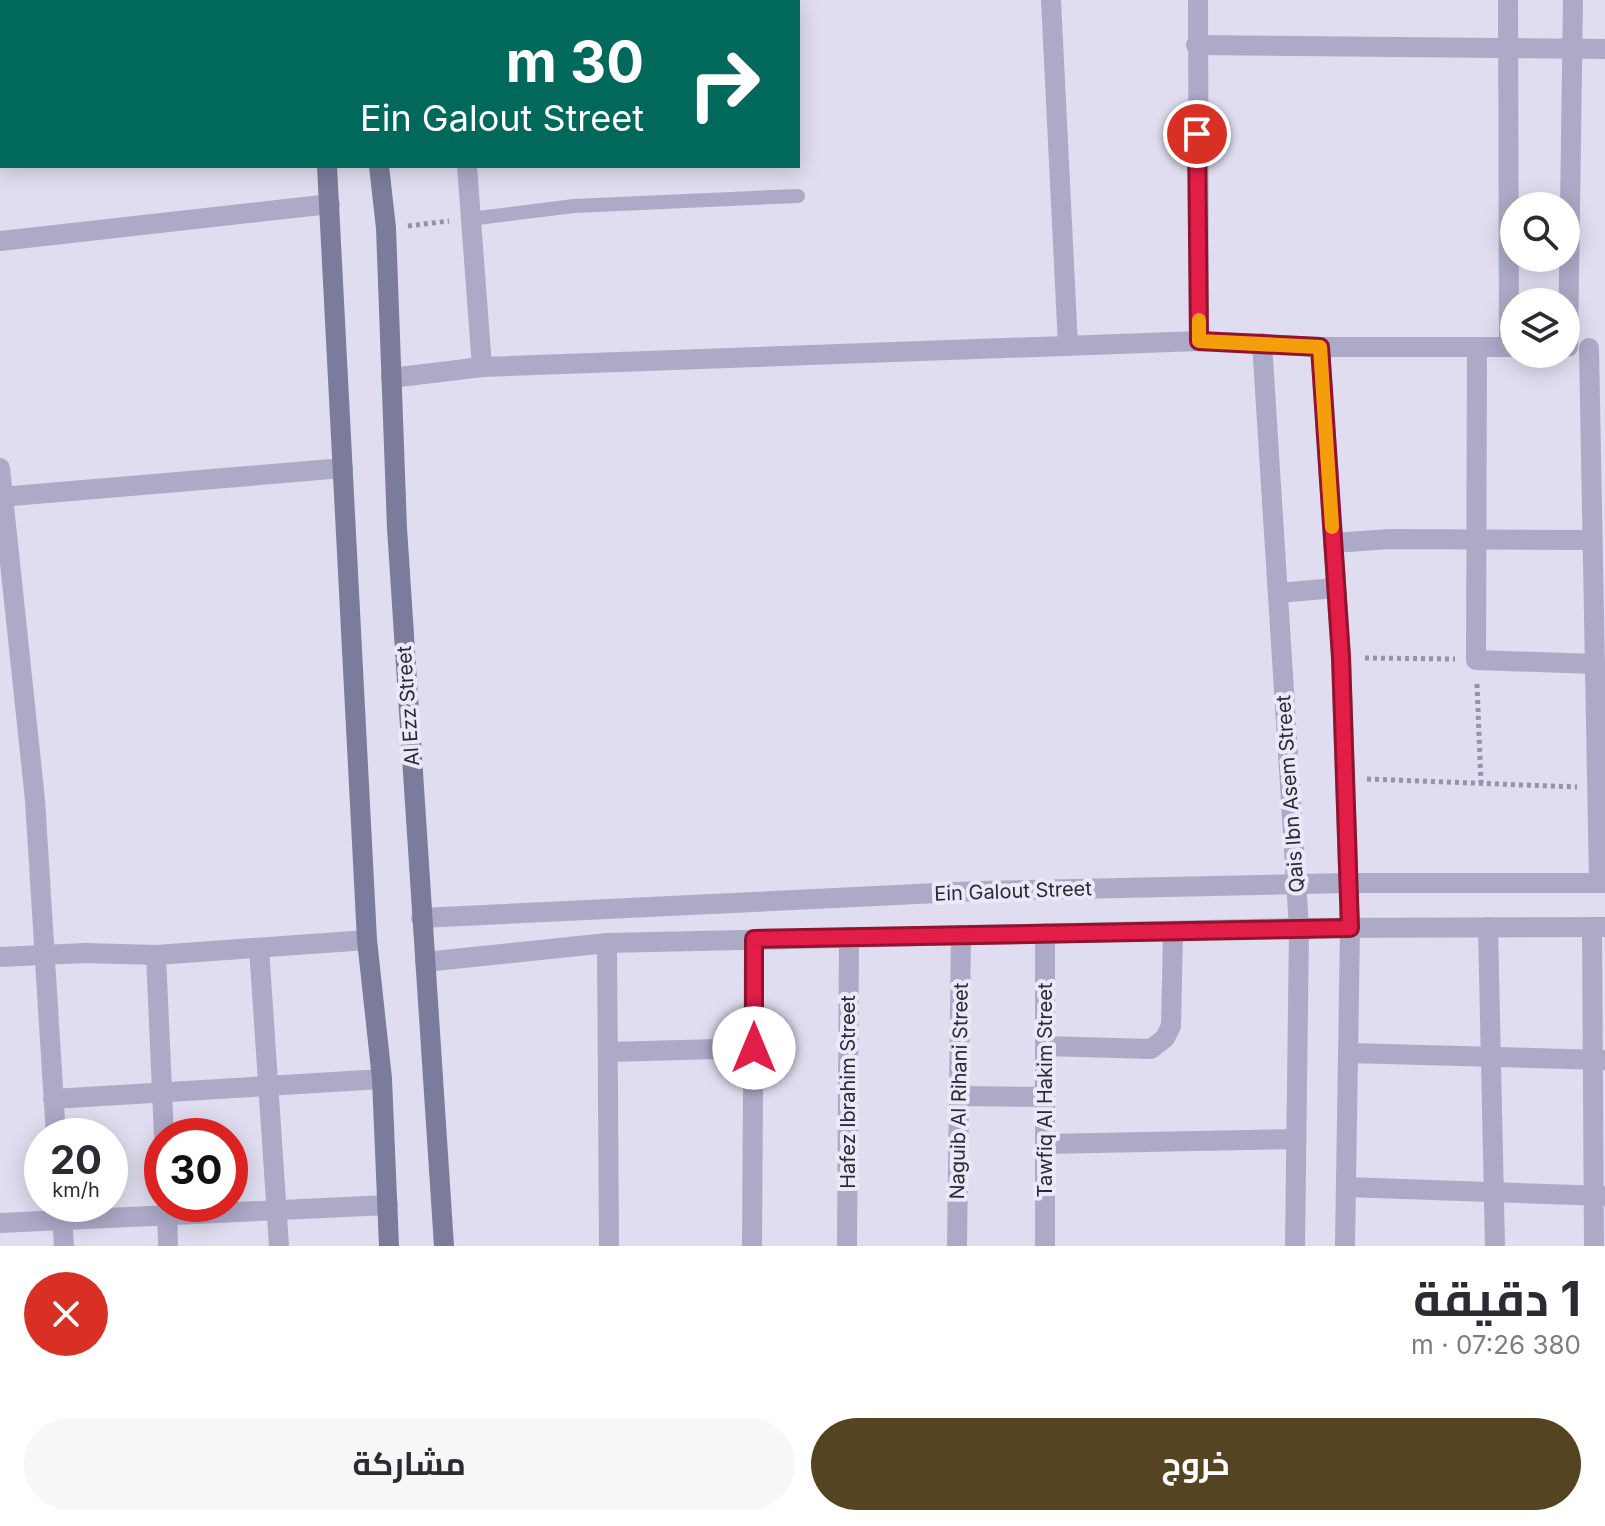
<!DOCTYPE html>
<html lang="ar">
<meta charset="utf-8">
<style>
:root{--surface:#fff;--page:#f7f7f7;--text:#2b2b33;--muted:#7c7c81;--accent:#544422}
body{margin:0;font-family:Inter,Cairo,sans-serif;background:var(--page);color:var(--text);direction:rtl;height:100vh;display:flex;flex-direction:column;font-size:30px;white-space:nowrap}
*{box-sizing:border-box;margin:0}
p{font-size:26px;color:var(--muted)}
.icon{flex:none;width:44px;height:44px;fill:none;stroke:currentColor;stroke-width:2;stroke-linecap:round;stroke-linejoin:round}
.map{position:relative;height:1246px;overflow:hidden;direction:ltr}
.drawer{display:flex;flex-direction:column;background:var(--surface);flex:1}
.drawer>*{flex:none}
.top-card{position:absolute;left:0px;top:0px;width:800px;height:168px;box-shadow:0 4px 20px #0003;direction:rtl;background:#00695c;color:#fff;overflow:hidden}
.controls{position:absolute;left:1500px;top:192px;display:grid;gap:16px}
.controls a{display:grid;place-items:center;width:80px;height:80px;border-radius:50%;background:var(--surface);box-shadow:0 4px 20px #0003;font-size:40px}
.speed{position:absolute;left:24px;top:1118px;display:flex;gap:16px;font-size:40px;font-weight:700;text-align:center}
.speed>*{display:grid;place-content:center;width:104px;height:104px;border-radius:50%;background:var(--surface);box-shadow:0 4px 20px #0003;line-height:1}
.speed small{font-size:20px;font-weight:400}
.speed .limit{border:12px solid #d22;background:#fff;color:#111}
.pin{position:absolute;display:grid;place-items:center;width:68px;height:68px;color:#fff;margin:-34px;border:4px solid #fff;border-radius:50%;box-shadow:0 2px 8px #0007}
.me{position:absolute;width:88px;margin:-44px;rotate:0deg;stroke-linejoin:round;filter:drop-shadow(0 0 6px #0008)}
.turn{display:flex;align-items:center;gap:28px;height:168px;padding:0 24px;font-size:36px}
.turn .icon{width:104px;height:104px;stroke-width:2.5}
.turn b{display:block;font-size:56px;line-height:68px}
.round{display:grid;place-items:center;flex:none;width:84px;height:84px;border-radius:42px;background:var(--page)}
.summary{display:flex;align-items:center;justify-content:space-between;height:136px;padding:0 24px}
h1{font-size:48px;font-weight:700;line-height:60px}
.cta{display:flex;gap:16px;margin-top:auto;padding:16px 24px}
.cta a{flex:1;height:92px;border-radius:48px;background:var(--accent);color:#fff;font-size:32px;font-weight:700;line-height:92px;text-align:center}
.cta a+a{background:var(--page);color:var(--text)}
.map>svg:first-child{display:block}
.lines{fill:none;stroke-linecap:round;stroke-linejoin:round}
.path{stroke:#9492b0;stroke-width:5;stroke-dasharray:4 4;stroke-linecap:butt}
.service{stroke:#acaac7;stroke-width:14}
.minor{stroke:#acaac7;stroke-width:20}
.secondary{stroke:#7b7c9b;stroke-width:20}
.route-casing{stroke:#92132f;stroke-width:20}
.route{stroke:#e11d48;stroke-width:14}
.slow{stroke:#f59e0b;stroke-width:14}
.labels{text-anchor:middle;stroke-width:8;stroke-linejoin:round;paint-order:stroke}
.street-label{font-size:20px;fill:#292a35;stroke:#ebe9f8}
</style>
<div class="map">
<svg width="1605" height="1246" viewBox="0 0 1605 1246">
<rect width="100%" height="100%" fill="#e0ddf0"/>
<g class="lines">
<g class="path">
<polyline points="408,226 449,221"/>
<polyline points="1365,658 1455,659"/>
<polyline points="1477,684 1481,783"/>
<polyline points="1367,779 1577,787"/>
</g>
<polyline class="service" points="470,219 574,206 798,196"/>
<g class="minor">
<polyline points="458,0 458,2"/>
<polyline points="1051,0 1068,346"/>
<polyline points="1198,0 1199,341"/>
<polyline points="1508,0 1509,347"/>
<polyline points="0,36 2,36"/>
<polyline points="1196,45 1605,49"/>
<polyline points="467,166 482,367"/>
<polyline points="0,241 330,204"/>
<polyline points="1262,343 1299,928 1295,1246"/>
<polyline points="1320,347 1341,657 1350,928 1345,1246"/>
<polyline points="1477,347 1476,660 1595,664"/>
<polyline points="1568,347 1573,0"/>
<polyline points="1589,348 1599,883"/>
<polyline points="391,378 482,367 1199,341 1320,347 1514,347"/>
<polyline points="0,468 35,800 56,1136"/>
<polyline points="0,497 343,468"/>
<polyline points="1333,543 1390,539 1592,540"/>
<polyline points="1278,593 1336,588"/>
<polyline points="421,918 979,891 1349,883 1605,883"/>
<polyline points="1488,927 1495,1246"/>
<polyline points="1592,927 1594,1246"/>
<polyline points="607,943 609,1246"/>
<polyline points="259,948 279,1246"/>
<polyline points="156,955 164,1136"/>
<polyline points="0,957 85,953 156,955 367,940"/>
<polyline points="425,962 607,943 1299,928 1605,927"/>
<polyline points="1045,1046 1151,1049 1165,1038 1171,1026 1173,933"/>
<polyline points="608,1052 754,1048"/>
<polyline points="1348,1053 1604,1060"/>
<polyline points="959,1096 1045,1097"/>
<polyline points="53,1099 382,1079"/>
<polyline points="1045,1144 1296,1139"/>
<polyline points="1346,1187 1605,1196"/>
<polyline points="61,1204 64,1246"/>
<polyline points="167,1204 168,1246"/>
<polyline points="0,1223 388,1205"/>
<polyline points="752,1246 754,939"/>
<polyline points="847,1246 849,937"/>
<polyline points="957,1246 961,935"/>
<polyline points="1045,1246 1045,933"/>
</g>
<g class="secondary">
<polyline points="312,0 312,2"/>
<polyline points="365,0 365,2"/>
<polyline points="327,166 367,940 382,1079 389,1246"/>
<polyline points="379,166 386,228 397,528 444,1246"/>
</g>
</g>
<g class="lines">
<defs>
<polyline id="route" points="754,1048 754,939 1350,928 1341,657 1320,347 1199,341 1197,134"/>
</defs>
<use href="#route" class="route-casing"/>
<use href="#route" class="route"/>
<polyline class="slow" points="1199,320 1199,341 1320,347 1332,527"/>
</g>
<g class="labels">
<g class="street-label">
<text transform="translate(408 706) rotate(-94)" y="7">Al Ezz Street</text>
<text transform="translate(1290 794) rotate(-94)" y="7">Qais Ibn Asem Street</text>
<text transform="translate(1013 891) rotate(-2)" y="7">Ein Galout Street</text>
<text transform="translate(1045 1090) rotate(-90)" y="7">Tawfiq Al Hakim Street</text>
<text transform="translate(959 1091) rotate(-89)" y="7">Naguib Al Rihani Street</text>
<text transform="translate(848 1092) rotate(-90)" y="7">Hafez Ibrahim Street</text>
</g>
</g>
</svg>
<div class="controls">
<a><svg class="icon" aria-label="search" viewBox="0 0 24 24"><circle cx="10" cy="10" r="6"/><path d="M15 15l6 6"/></svg></a>
<a><svg class="icon" aria-label="layers" viewBox="0 0 24 24"><path d="M12 4l9 5-9 5-9-5zM3 14l9 5 9-5"/></svg></a>
</div>
<div class="speed"><div>20<small>km/h</small></div><div class="limit">30</div></div>
<div class="pin" style="left:1197px;top:134px;background:#d93025"><svg class="icon" aria-label="arrive" viewBox="0 0 24 24"><path d="M6 21V4h12l-3 4 3 4H6"/></svg></div>
<svg class="me" style="left:754px;top:1048px" viewBox="-20 -20 40 40"><circle r="19" fill="#fff"/><path d="M0-13L10 11 0 6-10 11z" fill="#e11d48"/></svg>
<div class="top-card">
<div class="turn"><svg class="icon" aria-label="right" viewBox="0 0 24 24"><path d="M7 20v-9h11M14 6l5 5-5 5"/></svg><div><b>30 m</b>Ein Galout Street</div></div>
</div>
</div>
<section class="drawer">
<div class="summary"><div><h1>1 دقيقة</h1><p>380 m · 07:26</p></div><a class="round" style="background:#d93025;color:#fff"><svg class="icon" aria-label="close" viewBox="0 0 24 24"><path d="M6 6l12 12M18 6L6 18"/></svg></a></div>
<div class="cta"><a>خروج</a><a>مشاركة</a></div>
</section>
